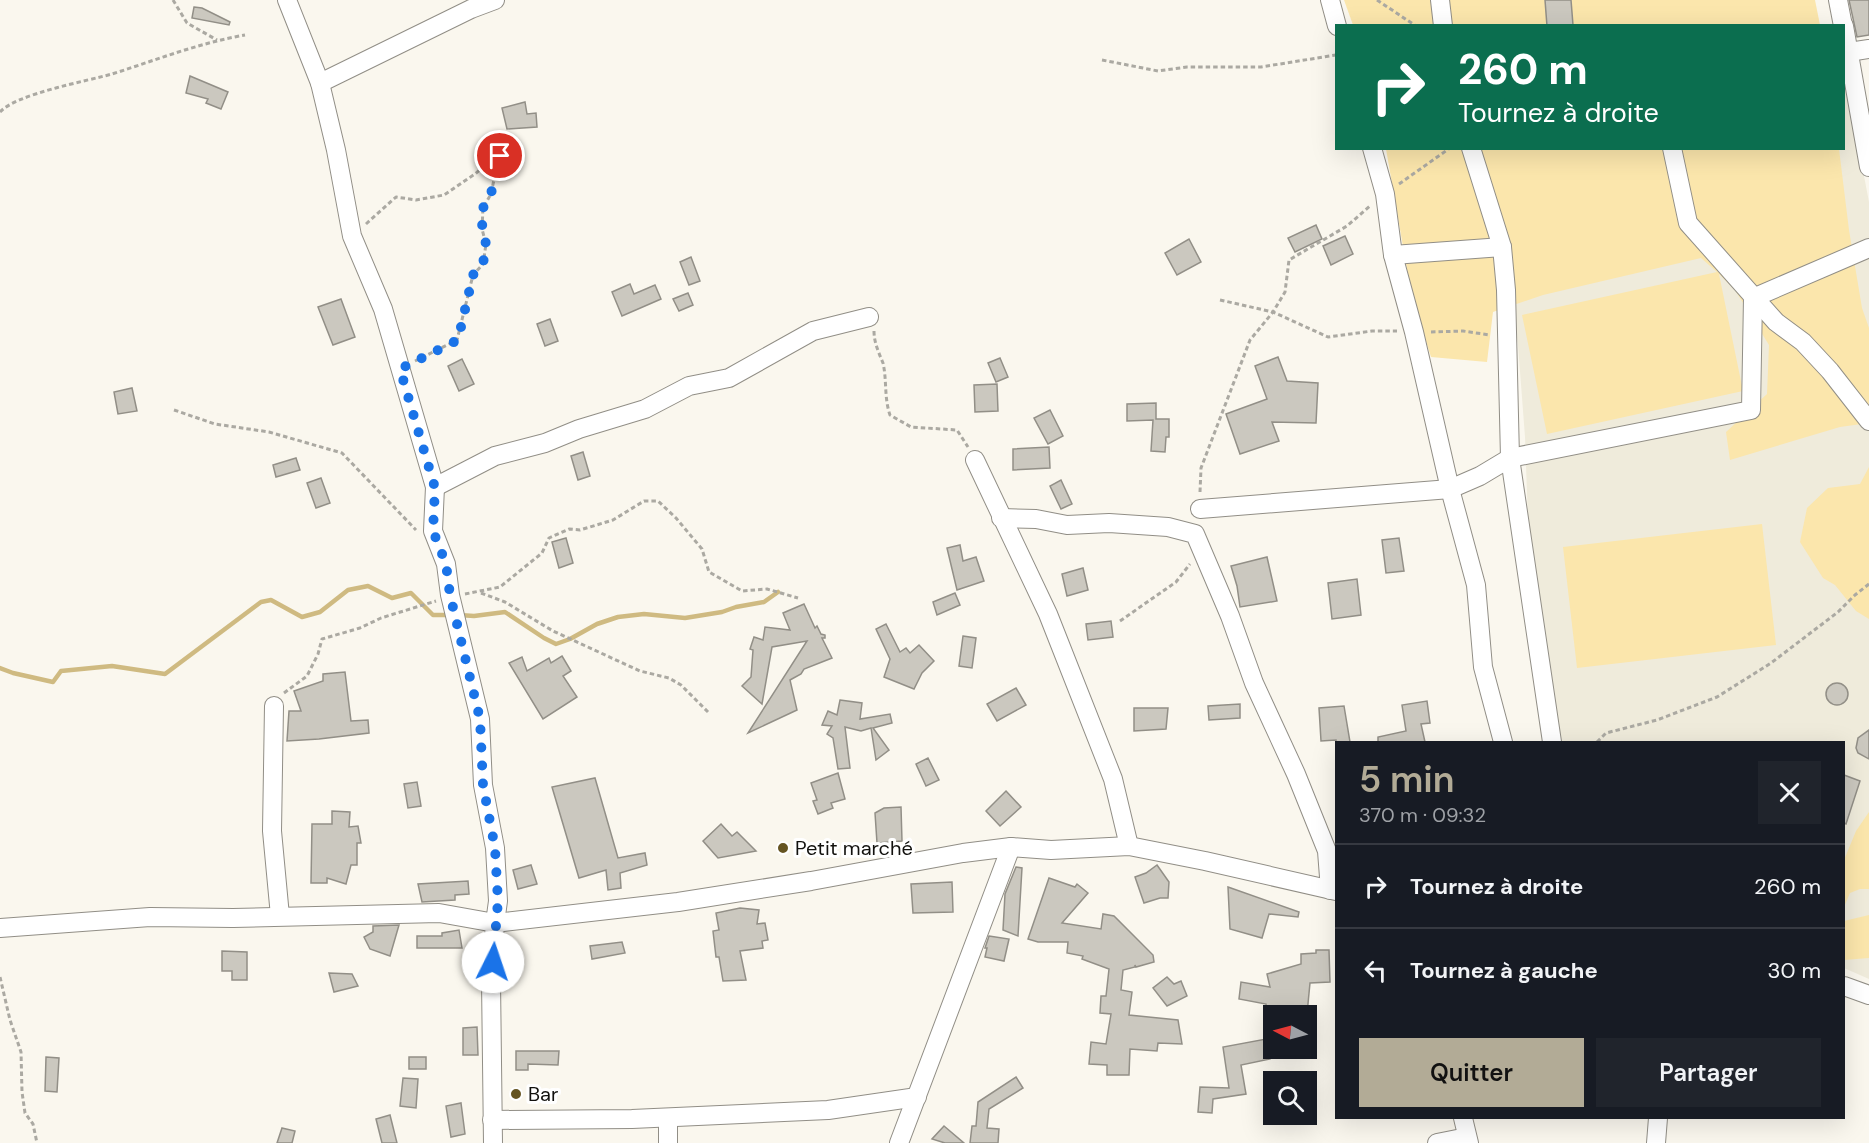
<!DOCTYPE html>
<html lang="fr">
<meta charset="utf-8">
<style>
:root{--surface:#171b24;--page:#20242c;--text:#f1f3f6;--muted:#9ea1a6;--line:#363941;--accent:#b2ab96}
body{margin:0;font-family:"DM Sans",sans-serif;background:var(--page);color:var(--text);height:100vh;display:flex;flex-direction:column;font-size:22px;white-space:nowrap}
*{box-sizing:border-box;margin:0}
p{font-size:20px;color:var(--muted)}
.icon{flex:none;width:33px;height:33px;fill:none;stroke:currentColor;stroke-width:2;stroke-linecap:round;stroke-linejoin:round}
.map{position:relative;flex:1;overflow:hidden}
.side{position:absolute;left:1335px;top:741px;width:510px;height:378px;display:flex;flex-direction:column;background:var(--surface);border-radius:0px;box-shadow:0 6px 24px #0002}
.side>*{flex:none}
.top-card{position:absolute;left:1335px;top:24px;width:510px;height:126px;border-radius:0px;box-shadow:0 6px 24px #0002;background:#0b6e4f;color:#fff;overflow:hidden}
.needle{width:39px;rotate:276deg}
.controls{position:absolute;left:1263px;top:1005px;display:grid;gap:12px}
.controls a{display:grid;place-items:center;width:54px;height:54px;border-radius:0px;background:var(--surface);box-shadow:0 6px 24px #0002;font-size:30px}
.pin{position:absolute;display:grid;place-items:center;width:51px;height:51px;color:#fff;margin:-26px;border:3px solid #fff;border-radius:50%;box-shadow:0 2px 6px #0007}
.me{position:absolute;width:66px;margin:-33px;rotate:4deg;stroke-linejoin:round;filter:drop-shadow(0 0 4px #0008)}
.turn{display:flex;align-items:center;gap:21px;height:126px;padding:0 24px;font-size:27px}
.turn .icon{width:78px;height:78px;stroke-width:2.5}
.turn b{display:block;font-size:42px;line-height:51px}
.round{display:grid;place-items:center;flex:none;width:63px;height:63px;border-radius:0px;background:var(--page)}
.head{display:flex;align-items:center;justify-content:space-between;height:102px;padding:0 24px}
h1{font-size:36px;font-weight:600;line-height:45px;color:var(--accent)}
.button{display:flex;gap:12px;margin-top:auto;padding:12px 24px}
.button a{flex:1;height:69px;border-radius:0px;background:var(--accent);color:#111;font-size:24px;font-weight:600;line-height:69px;text-align:center}
.button a+a{background:var(--page);color:var(--text)}
ul{padding:0;list-style:none}
li{display:flex;align-items:center;gap:18px;height:84px;padding:0 24px;border-top:2px solid var(--line)}
li div{flex:1}
li b{display:block;font-size:22px}
li em{font-style:normal}
.map>svg:first-child{display:block}
.built{fill:#efebdb}
.green{fill:#fbe6ac}
.lines{fill:none;stroke-linecap:round;stroke-linejoin:round}
.stream{stroke:#cfba81;stroke-width:4.5}
.building{fill:#cbc8bf;stroke:#928f87;stroke-width:1.5}
.minor-casing{stroke:#918e86;stroke-width:20}
.path{stroke:#aba9a2;stroke-width:3;stroke-dasharray:4.5 3;stroke-linecap:butt}
.minor{stroke:#fff;stroke-width:18}
.route{stroke:#1a73e8;stroke-width:10;stroke-dasharray:0 18}
.poi-dot{fill:#655421;stroke:#fff;stroke-width:2}
.labels{text-anchor:middle;stroke-width:6;stroke-linejoin:round;paint-order:stroke}
.poi-label{font-size:20px;fill:#12110e;stroke:#fff;text-anchor:start}
</style>
<div class="map">
<svg width="1869" height="1143" viewBox="0 0 1869 1143">
<rect width="100%" height="100%" fill="#faf7ee"/>
<polygon class="built" points="1844,71 1869,202 1869,979 1844,968 1844,742 1560,742 1528,521 1525,437 1518,345 1491,149 1844,148"/>
<g class="green">
<polygon points="1344,0 1815,0 1820,25 1353,25"/>
<polygon points="1386,149 1839,149 1849,230 1862,308 1869,328 1869,423 1840,427 1730,460 1726,432 1767,394 1769,345 1735,290 1719,274 1743,391 1547,434 1522,315 1717,272 1701,258 1543,295 1493,312 1487,362 1431,357 1412,298"/>
<polygon points="1869,467 1869,619 1856,611 1835,585 1823,578 1800,542 1807,508 1828,488 1860,484"/>
<polygon points="1762,524 1776,645 1577,668 1563,547"/>
<polygon points="1869,812 1869,889 1860,889 1850,893 1844,907 1844,913 1844,860 1856,831"/>
<polygon points="1869,915 1869,958 1844,960 1844,921"/>
</g>
<g class="lines">
<g class="stream">
<polyline points="459,615 474,616 505,612 544,638 556,644 570,639 597,624 618,617 644,614 685,618 722,612 736,607 764,602 778,592"/>
<polyline points="0,668 13,673 53,682 61,671 112,666 165,674 261,602 271,600 302,617 320,612 348,590 368,586 392,598 411,593 433,615 451,615"/>
</g>
</g>
<g class="building">
<polygon points="1545,0 1571,0 1573,25 1547,26"/>
<polygon points="1849,0 1869,0 1869,35 1857,37"/>
<polygon points="194,7 202,8 230,22 229,25 192,18"/>
<polygon points="190,76 228,92 221,109 206,103 208,99 186,93"/>
<polygon points="525,102 527,114 536,113 537,127 507,129 502,108"/>
<polygon points="1316,225 1322,239 1295,252 1288,238"/>
<polygon points="1345,236 1353,254 1331,265 1323,246"/>
<polygon points="1189,239 1201,262 1177,275 1165,253"/>
<polygon points="691,257 700,281 689,285 680,262"/>
<polygon points="630,284 634,294 655,285 661,299 622,316 612,292"/>
<polygon points="688,293 693,305 679,311 673,299"/>
<polygon points="341,299 355,337 333,345 318,307"/>
<polygon points="550,319 558,341 545,346 537,324"/>
<polygon points="1278,357 1287,381 1318,383 1316,423 1272,422 1279,441 1240,454 1226,414 1267,399 1255,366"/>
<polygon points="1000,358 1008,377 996,382 988,363"/>
<polygon points="462,359 474,384 459,391 448,366"/>
<polygon points="997,384 998,411 975,412 974,385"/>
<polygon points="132,388 137,411 118,414 114,392"/>
<polygon points="1156,403 1156,419 1169,419 1169,437 1166,437 1165,452 1151,451 1153,420 1127,421 1127,404"/>
<polygon points="1050,410 1063,436 1048,444 1034,418"/>
<polygon points="1049,447 1050,468 1013,470 1013,449"/>
<polygon points="583,452 590,476 578,480 571,456"/>
<polygon points="296,458 300,470 276,477 273,465"/>
<polygon points="321,478 330,503 316,508 307,483"/>
<polygon points="1061,480 1072,504 1061,509 1050,486"/>
<polygon points="566,538 573,563 559,568 552,542"/>
<polygon points="1399,538 1404,571 1386,573 1382,540"/>
<polygon points="960,545 963,561 976,557 984,581 957,590 947,548"/>
<polygon points="1267,557 1277,601 1240,607 1237,586 1231,566"/>
<polygon points="1083,568 1088,590 1067,596 1062,574"/>
<polygon points="1357,579 1361,615 1332,619 1328,583"/>
<polygon points="955,593 960,605 937,615 933,602"/>
<polygon points="804,604 815,628 817,626 821,634 825,635 825,638 822,638 832,658 804,669 801,674 790,680 797,710 748,733 807,641 772,647 762,704 742,686 751,677 753,650 750,649 754,637 763,640 765,627 790,630 783,613"/>
<polygon points="1111,621 1113,637 1088,640 1086,624"/>
<polygon points="886,624 900,652 906,648 910,653 919,645 934,661 922,673 914,689 884,677 890,659 876,629"/>
<polygon points="963,636 976,638 972,668 959,666"/>
<polygon points="562,656 571,671 563,676 577,697 543,719 509,663 522,657 527,671 549,658 551,663"/>
<polygon points="345,672 351,721 368,720 369,733 319,739 287,741 289,711 301,711 294,691 323,681 323,674"/>
<circle cx="1837" cy="694" r="11"/>
<polygon points="1016,688 1026,705 997,721 987,704"/>
<polygon points="840,700 862,703 860,719 890,714 892,723 873,728 889,750 876,760 871,728 861,731 845,727 850,768 838,769 833,738 827,734 832,726 822,725 828,711 837,715"/>
<polygon points="1427,701 1430,723 1421,724 1425,742 1378,742 1378,737 1406,731 1402,705"/>
<polygon points="1240,704 1240,718 1209,720 1208,706"/>
<polygon points="1344,706 1350,742 1336,742 1336,740 1321,741 1319,708"/>
<polygon points="1134,708 1168,708 1166,729 1134,731"/>
<polygon points="1869,730 1869,759 1858,753 1856,748 1858,738"/>
<polygon points="928,758 939,780 926,786 916,764"/>
<polygon points="838,773 845,799 831,803 833,808 818,814 813,801 817,800 811,783"/>
<polygon points="1844,775 1860,781 1846,824 1844,823"/>
<polygon points="595,778 618,858 645,853 647,865 620,873 621,888 608,890 606,870 579,878 552,787"/>
<polygon points="417,782 421,806 408,808 404,784"/>
<polygon points="1006,791 1021,807 1000,826 986,811"/>
<polygon points="901,807 902,841 877,843 875,813 884,808"/>
<polygon points="332,811 350,812 349,827 358,826 361,843 357,843 357,865 351,865 346,884 327,878 327,883 311,883 312,824 332,824"/>
<polygon points="721,824 732,836 737,832 756,851 718,858 703,841"/>
<polygon points="531,865 537,884 518,889 513,870"/>
<polygon points="1157,865 1169,882 1168,898 1160,898 1144,903 1135,877 1146,873"/>
<polygon points="1016,867 1022,868 1018,936 1003,930 1005,894"/>
<polygon points="1049,878 1075,887 1077,884 1088,893 1062,923 1101,929 1103,914 1114,916 1153,955 1154,962 1136,967 1135,965 1135,967 1123,970 1121,990 1132,992 1129,1015 1178,1020 1182,1044 1158,1043 1157,1051 1130,1049 1129,1075 1107,1075 1107,1065 1089,1064 1091,1042 1106,1044 1111,1014 1100,1013 1101,996 1106,996 1109,969 1082,959 1083,956 1067,953 1068,942 1038,942 1028,939"/>
<polygon points="468,881 469,894 455,895 455,900 422,902 418,884"/>
<polygon points="952,882 953,912 913,913 911,884"/>
<polygon points="1228,887 1299,912 1298,917 1269,914 1262,938 1230,929"/>
<polygon points="740,908 759,910 757,924 765,923 768,940 762,941 763,948 740,951 746,980 723,981 719,957 716,957 713,931 719,930 716,913"/>
<polygon points="399,925 390,956 370,949 364,937 373,932 373,926"/>
<polygon points="459,930 462,948 417,948 417,936 442,936 442,933"/>
<polygon points="989,936 1009,939 1004,961 985,957 987,948 985,948"/>
<polygon points="622,942 625,953 592,959 590,946"/>
<polygon points="1316,950 1329,950 1330,982 1310,983 1307,1014 1287,1011 1287,1016 1266,1016 1266,1004 1239,999 1241,982 1270,987 1267,974 1301,964 1301,954 1316,953"/>
<polygon points="222,951 247,952 247,980 232,980 232,971 222,971"/>
<polygon points="329,973 352,974 358,986 334,992"/>
<polygon points="1167,977 1174,984 1181,981 1187,996 1167,1006 1153,988"/>
<polygon points="477,1027 478,1055 463,1055 463,1028"/>
<polygon points="1266,1039 1270,1059 1241,1065 1246,1094 1213,1099 1212,1113 1198,1112 1200,1087 1229,1088 1223,1047"/>
<polygon points="516,1051 559,1051 558,1065 528,1064 528,1070 516,1070"/>
<polygon points="46,1057 59,1058 57,1092 45,1091"/>
<rect x="409" y="1057" width="17" height="12"/>
<polygon points="1016,1077 1023,1088 989,1109 987,1128 999,1129 998,1143 970,1143 972,1126 976,1126 978,1102"/>
<polygon points="403,1078 418,1079 416,1108 400,1106"/>
<polygon points="461,1103 465,1134 451,1137 446,1106"/>
<polygon points="390,1115 397,1143 382,1143 376,1119"/>
<polygon points="944,1126 964,1143 945,1143 932,1139"/>
<polygon points="282,1128 295,1131 292,1143 277,1143"/>
</g>
<g class="lines">
<defs>
<g id="minor">
<polyline points="1330,0 1337,26"/>
<polyline points="1440,0 1443,26"/>
<polyline points="1838,0 1843,26"/>
<polyline points="1844,26 1869,167"/>
<polyline points="1849,52 1869,49"/>
<polyline points="320,83 471,9 495,0"/>
<polyline points="1372,148 1385,194 1393,255 1414,332 1450,489 1476,585 1483,667 1503,742"/>
<polyline points="1471,148 1502,247 1506,290 1510,458 1552,742"/>
<polyline points="1672,148 1688,223 1776,322 1803,342 1830,371 1869,421"/>
<polyline points="1393,255 1502,247"/>
<polyline points="975,460 1048,614 1113,779 1129,846"/>
<polyline points="435,487 495,456 545,443 579,429 645,409 689,386 729,378 813,331 869,317"/>
<polyline points="1200,509 1450,489 1480,476 1510,458 1751,410 1753,298 1869,248"/>
<polyline points="1001,518 1036,519 1067,525 1109,523 1168,527 1195,534 1230,616 1254,683 1296,774 1327,851 1330,890"/>
<polyline points="274,706 272,831 280,916"/>
<polyline points="0,928 150,917 233,918 439,913 495,923 498,901 495,848 483,785 480,719 450,595 446,564 433,531 435,487 383,309 352,236 336,150 320,83 287,0"/>
<polyline points="1844,986 1869,995"/>
<polyline points="1463,1118 1469,1143"/>
<polyline points="492,1120 632,1119 828,1110 917,1097"/>
<polyline points="493,1143 491,981 495,923 678,902 811,881 963,853 1011,847 1051,850 1129,846 1205,861 1336,891"/>
<polyline points="668,1143 668,1118"/>
<polyline points="899,1143 1011,847"/>
<polyline points="1437,1143 1467,1137"/>
<polyline points="1656,1143 1658,1118"/>
</g>
</defs>
<use href="#minor" class="minor-casing"/>
<g class="path">
<polyline points="173,0 187,23 217,40"/>
<polyline points="1377,0 1416,26"/>
<polyline points="1102,60 1158,71 1187,67 1261,67 1336,55"/>
<path d="M0 112C16 94 87 81 112 74 156 60 199 43 245 35"/>
<polyline points="1399,184 1450,148"/>
<polyline points="366,224 396,197 416,200 444,195 475,174 483,167 497,165"/>
<polyline points="1220,300 1273,312 1328,337 1372,331 1397,331"/>
<path d="M874 331C874 343 879 353 883 363 887 380 884 398 890 415L911 427 957 430 968 447"/>
<polyline points="1431,332 1463,331 1490,335"/>
<polyline points="415,361 457,340 473,275 483,264 486,244 482,229 483,208 491,194 497,165 500,156"/>
<polyline points="174,410 215,424 269,432 342,453 416,530"/>
<polyline points="1200,492 1201,468 1250,340 1273,312 1285,292 1289,260 1347,226 1370,206"/>
<polyline points="481,593 505,602 553,631 640,671 669,678 681,685 708,712"/>
<polyline points="465,594 500,587 542,553 549,538 569,529 580,530 613,520 644,501 658,501 676,518 702,549 709,572 742,591 767,589 798,598"/>
<polyline points="1120,621 1176,582 1190,564"/>
<polyline points="284,693 307,676 318,654 322,639 360,628 381,618 436,601"/>
<polyline points="1597,742 1606,733 1657,720 1717,697 1771,663 1838,612 1855,595 1869,584"/>
<polyline points="0,977 10,1020 21,1052 22,1092 25,1113 33,1124 37,1143"/>
</g>
<use href="#minor" class="minor"/>
</g>
<g class="lines">
<polyline class="route" points="493,962 498,901 495,848 483,785 480,719 450,595 446,564 433,531 435,488 400,369 458,340 473,275 483,264 486,244 482,229 483,208 491,194 497,165 500,156"/>
</g>
<g class="poi-dot">
<circle cx="783" cy="848" r="6"/>
<circle cx="516" cy="1094" r="6"/>
</g>
<g class="labels">
<g class="poi-label">
<text x="795" y="855">Petit marché</text>
<text x="528" y="1101">Bar</text>
</g>
</g>
</svg>
<div class="controls">
<a><svg class="needle" viewBox="-14 -14 28 28"><path d="M0-13l5 13h-10z" fill="#e53935"/><path d="M0 13l5-13h-10z" fill="#9ea1a6"/></svg></a>
<a><svg class="icon" aria-label="search" viewBox="0 0 24 24"><circle cx="10" cy="10" r="6"/><path d="M15 15l6 6"/></svg></a>
</div>
<div class="pin" style="left:500px;top:156px;background:#d93025"><svg class="icon" aria-label="arrive" viewBox="0 0 24 24"><path d="M6 21V4h12l-3 4 3 4H6"/></svg></div>
<svg class="me" style="left:493px;top:962px" viewBox="-20 -20 40 40"><circle r="19" fill="#fff"/><path d="M0-13L10 11 0 6-10 11z" fill="#1a73e8"/></svg>
<div class="top-card">
<div class="turn"><svg class="icon" aria-label="right" viewBox="0 0 24 24"><path d="M7 20v-9h11M14 6l5 5-5 5"/></svg><div><b>260 m</b>Tournez à droite</div></div>
</div>
<section class="side">
<div class="head"><div><h1>5 min</h1><p>370 m · 09:32</p></div><a class="round"><svg class="icon" aria-label="close" viewBox="0 0 24 24"><path d="M6 6l12 12M18 6L6 18"/></svg></a></div>
<ul>
<li><svg class="icon" aria-label="right" viewBox="0 0 24 24"><path d="M7 20v-9h11M14 6l5 5-5 5"/></svg><div><b>Tournez à droite</b></div><em>260 m</em></li>
<li><svg class="icon" aria-label="left" viewBox="0 0 24 24"><path d="M17 20v-9H6M10 6l-5 5 5 5"/></svg><div><b>Tournez à gauche</b></div><em>30 m</em></li>
</ul>
<div class="button"><a>Quitter</a><a>Partager</a></div>
</section>
</div>
